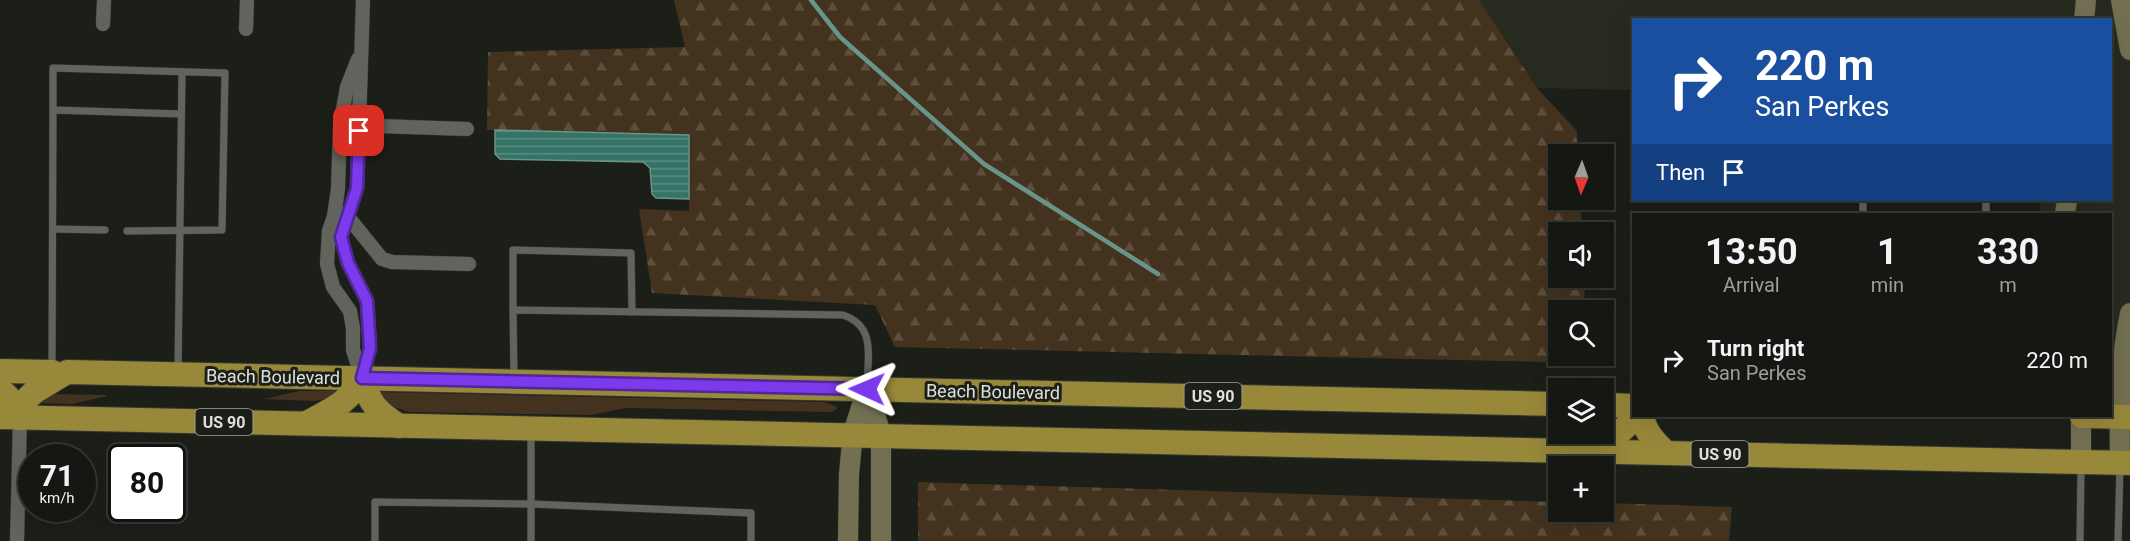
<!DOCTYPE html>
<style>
:root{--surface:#151712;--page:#222420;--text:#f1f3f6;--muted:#9d9f9f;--line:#343632}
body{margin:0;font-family:Roboto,sans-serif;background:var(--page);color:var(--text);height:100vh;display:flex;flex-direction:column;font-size:22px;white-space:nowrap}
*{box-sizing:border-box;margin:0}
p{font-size:20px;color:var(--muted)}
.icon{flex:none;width:33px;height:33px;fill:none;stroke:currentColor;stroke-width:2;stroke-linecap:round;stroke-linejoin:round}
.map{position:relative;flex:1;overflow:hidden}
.side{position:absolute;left:1632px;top:213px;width:480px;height:204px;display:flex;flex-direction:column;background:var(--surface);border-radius:0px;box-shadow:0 6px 24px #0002,0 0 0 2px var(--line)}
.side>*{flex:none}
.guide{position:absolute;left:1632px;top:18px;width:480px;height:183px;border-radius:0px;box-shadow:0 6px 24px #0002,0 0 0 2px var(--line);background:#1a4fa0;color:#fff;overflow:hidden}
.needle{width:39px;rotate:182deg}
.controls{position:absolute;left:1548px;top:144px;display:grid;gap:12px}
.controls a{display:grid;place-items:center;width:66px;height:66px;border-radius:0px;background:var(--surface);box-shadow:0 6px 24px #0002,0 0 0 2px var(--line);font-size:30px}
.speed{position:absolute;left:18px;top:444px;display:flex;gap:12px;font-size:30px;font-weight:700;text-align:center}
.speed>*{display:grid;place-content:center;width:78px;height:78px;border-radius:50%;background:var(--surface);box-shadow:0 6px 24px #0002,0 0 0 2px var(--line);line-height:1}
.speed small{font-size:15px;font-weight:400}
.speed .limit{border:3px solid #111;border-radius:9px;background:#fff;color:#111}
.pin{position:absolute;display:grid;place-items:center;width:51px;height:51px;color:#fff;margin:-26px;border-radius:12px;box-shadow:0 3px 9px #0006}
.me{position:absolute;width:66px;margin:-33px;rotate:271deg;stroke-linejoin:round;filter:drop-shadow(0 0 4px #0008)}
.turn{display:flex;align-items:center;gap:21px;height:126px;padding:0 24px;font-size:27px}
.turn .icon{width:78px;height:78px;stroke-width:2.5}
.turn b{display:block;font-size:42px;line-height:51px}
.then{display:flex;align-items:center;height:57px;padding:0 24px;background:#0003;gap:12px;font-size:22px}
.eta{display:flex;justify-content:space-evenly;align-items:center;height:102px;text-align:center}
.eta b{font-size:36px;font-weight:700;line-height:42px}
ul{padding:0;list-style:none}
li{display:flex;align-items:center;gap:18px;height:90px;padding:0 24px}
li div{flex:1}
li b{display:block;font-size:22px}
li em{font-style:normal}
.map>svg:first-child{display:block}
.built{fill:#272b1f}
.green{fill:#43321d}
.forest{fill:url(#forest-firs)}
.water{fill:url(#water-rules);stroke:#689489;stroke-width:1.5}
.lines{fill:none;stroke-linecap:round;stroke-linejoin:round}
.stream{stroke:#689489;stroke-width:4.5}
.lane-casing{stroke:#363833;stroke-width:8}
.street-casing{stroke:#363833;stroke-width:15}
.secondary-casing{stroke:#363833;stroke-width:21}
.highway-casing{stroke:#363833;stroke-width:26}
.lane{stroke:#61645c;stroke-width:7}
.street{stroke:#61645c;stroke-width:14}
.secondary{stroke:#726f52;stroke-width:20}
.highway{stroke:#98883a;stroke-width:24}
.route-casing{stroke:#51269a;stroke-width:15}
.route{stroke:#7c3aed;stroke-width:10}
.labels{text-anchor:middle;stroke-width:6;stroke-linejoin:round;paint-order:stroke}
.shield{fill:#1c1f18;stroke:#a4a6a0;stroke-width:1.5}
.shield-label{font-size:16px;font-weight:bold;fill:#dee0db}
.street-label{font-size:18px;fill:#dee0db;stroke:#1c1f18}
</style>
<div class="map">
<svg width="2130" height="541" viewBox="0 0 2130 541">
<defs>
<pattern id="forest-firs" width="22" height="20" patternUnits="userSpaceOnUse" patternTransform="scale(1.5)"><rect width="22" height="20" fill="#43321d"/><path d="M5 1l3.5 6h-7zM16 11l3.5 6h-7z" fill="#5e4f3d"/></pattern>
<pattern id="water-rules" width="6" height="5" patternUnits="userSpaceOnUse" patternTransform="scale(1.5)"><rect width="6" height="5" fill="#357366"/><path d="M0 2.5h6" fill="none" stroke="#5b8d82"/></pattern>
</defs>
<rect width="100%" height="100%" fill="#1c1f18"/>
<polygon class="built" points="1479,0 2130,0 2130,373 2111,373 2110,214 2039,214 2040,200 2110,200 2110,20 1634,20 1633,90 1537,88"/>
<g class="green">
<polygon points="299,391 338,391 330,398 313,401 265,399"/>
<polygon points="377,392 824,402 837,407 837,409 831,412 626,408 591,415 409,412 391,406"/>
<polygon points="52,394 106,395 107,396 72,404 34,403"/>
</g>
<g class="forest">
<polygon points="674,0 1479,0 1537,88 1577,131 1578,154 1558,154 1558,200 1580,200 1582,232 1558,232 1558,278 1584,278 1585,310 1558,310 1558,356 1587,356 1588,363 895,347 875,305 652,293 639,209 689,211 689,135 487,130 488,52 685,47"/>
<polygon points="918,482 1558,502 1558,512 1604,512 1604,503 1732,507 1729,541 918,541"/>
</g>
<polygon class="water" points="495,130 689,135 689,199 656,198 652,194 650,168 643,162 500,159 495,154"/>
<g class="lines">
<polyline class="stream" points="811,0 840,37 984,164 1158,274"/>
<defs>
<g id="lane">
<polyline points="53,110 53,68 225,73 222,230 127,231"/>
<polyline points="1863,214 1863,200"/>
<polyline points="1986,214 1986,200"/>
<polyline points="53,229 105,230"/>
<polyline points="513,310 513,250 631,253 632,312"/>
<polyline points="52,369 53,110 181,114"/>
<polyline points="178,370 182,72"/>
<path d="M514 376 513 310 843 315C876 326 868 357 867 385"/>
<polyline points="375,541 375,502 531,504 751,513 751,541"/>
<polyline points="531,541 531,431"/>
<polyline points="2080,541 2081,467"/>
<polyline points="2118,541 2120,466"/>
</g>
<g id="street">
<polyline points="103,24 104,0"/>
<polyline points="246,29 247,0"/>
<polyline points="358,59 347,87 340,126 338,189 334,216 329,231 327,264 333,287 350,311 353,328 353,350 362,378"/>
<polyline points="351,132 378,126 467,129"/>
<polyline points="342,214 348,217 382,259 392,262 469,264"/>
<polyline points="362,378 370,348 367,301 348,263 341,237 357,188 363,0"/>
<polyline points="17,541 20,418"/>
</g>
<g id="secondary">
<polyline points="2121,0 2130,50"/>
<polyline points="2084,20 2086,0"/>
<polyline points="2065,214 2067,200"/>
<polyline points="867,389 881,434 881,541"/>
<polyline points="2081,416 2081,462"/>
<path d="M2120 463C2119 412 2120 362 2130 313"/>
<polyline points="848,541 849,474 853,433 867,389"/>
</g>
<g id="highway">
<polyline points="0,371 52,372"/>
<path d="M362 378C370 404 376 411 399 426"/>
<polyline points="0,389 10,399 20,418"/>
<polyline points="1604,405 1634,406"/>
<path d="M1642 416C1645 432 1654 441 1666 453"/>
<polyline points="2082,416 2130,417"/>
<path d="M0 417C710 430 1420 445 2130 463"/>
<polyline points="20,418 23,403 34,392 67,372 1558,404"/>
<path d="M307 423C330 410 349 403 362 378"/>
<path d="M1588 448C1606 440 1624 434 1634 416"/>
</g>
</defs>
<use href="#lane" class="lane-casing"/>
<use href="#street" class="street-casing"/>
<use href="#secondary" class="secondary-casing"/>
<use href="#highway" class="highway-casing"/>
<use href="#lane" class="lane"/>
<use href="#street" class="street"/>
<use href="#secondary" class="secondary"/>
<use href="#highway" class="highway"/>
</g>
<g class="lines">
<defs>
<polyline id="route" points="359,131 357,188 341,237 348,263 367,301 370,348 362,378 867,389"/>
</defs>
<use href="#route" class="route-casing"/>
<use href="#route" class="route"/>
</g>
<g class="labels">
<g class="shield">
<rect x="1184.5" y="383" width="57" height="26" rx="4.5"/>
<rect x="195.5" y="409" width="57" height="26" rx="4.5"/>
<rect x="1691.5" y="441" width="57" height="26" rx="4.5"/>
</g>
<g class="shield-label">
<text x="1213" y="402">US 90</text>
<text x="224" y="428">US 90</text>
<text x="1720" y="460">US 90</text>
</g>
<g class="street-label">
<text transform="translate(273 377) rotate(1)" y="6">Beach Boulevard</text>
<text transform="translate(993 392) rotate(1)" y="6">Beach Boulevard</text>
</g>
</g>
</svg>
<div class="controls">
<a><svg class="needle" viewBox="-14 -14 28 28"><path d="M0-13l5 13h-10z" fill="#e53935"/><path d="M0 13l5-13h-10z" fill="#9d9f9f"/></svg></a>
<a><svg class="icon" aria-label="sound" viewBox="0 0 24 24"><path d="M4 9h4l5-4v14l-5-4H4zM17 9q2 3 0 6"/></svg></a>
<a><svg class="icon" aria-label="search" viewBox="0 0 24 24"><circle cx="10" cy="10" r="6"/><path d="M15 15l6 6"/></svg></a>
<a><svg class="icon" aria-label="layers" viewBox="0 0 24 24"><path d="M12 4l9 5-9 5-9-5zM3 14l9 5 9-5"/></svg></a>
<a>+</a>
</div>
<div class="speed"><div>71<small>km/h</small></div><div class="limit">80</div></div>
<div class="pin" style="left:359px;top:131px;background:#d93025"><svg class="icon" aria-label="arrive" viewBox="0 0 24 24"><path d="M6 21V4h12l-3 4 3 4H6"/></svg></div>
<svg class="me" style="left:867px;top:389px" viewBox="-20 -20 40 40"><path d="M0-17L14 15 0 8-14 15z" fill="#7c3aed" stroke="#fff" stroke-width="4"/></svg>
<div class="guide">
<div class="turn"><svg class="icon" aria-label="right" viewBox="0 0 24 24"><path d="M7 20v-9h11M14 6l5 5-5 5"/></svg><div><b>220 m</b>San Perkes</div></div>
<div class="then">Then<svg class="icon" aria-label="arrive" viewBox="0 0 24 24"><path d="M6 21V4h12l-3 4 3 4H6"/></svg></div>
</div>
<section class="side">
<div class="eta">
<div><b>13:50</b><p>Arrival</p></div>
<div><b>1</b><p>min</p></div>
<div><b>330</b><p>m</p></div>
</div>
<ul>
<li><svg class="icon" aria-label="right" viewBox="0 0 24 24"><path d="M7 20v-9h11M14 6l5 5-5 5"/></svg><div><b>Turn right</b><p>San Perkes</p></div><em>220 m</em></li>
</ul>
</section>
</div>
